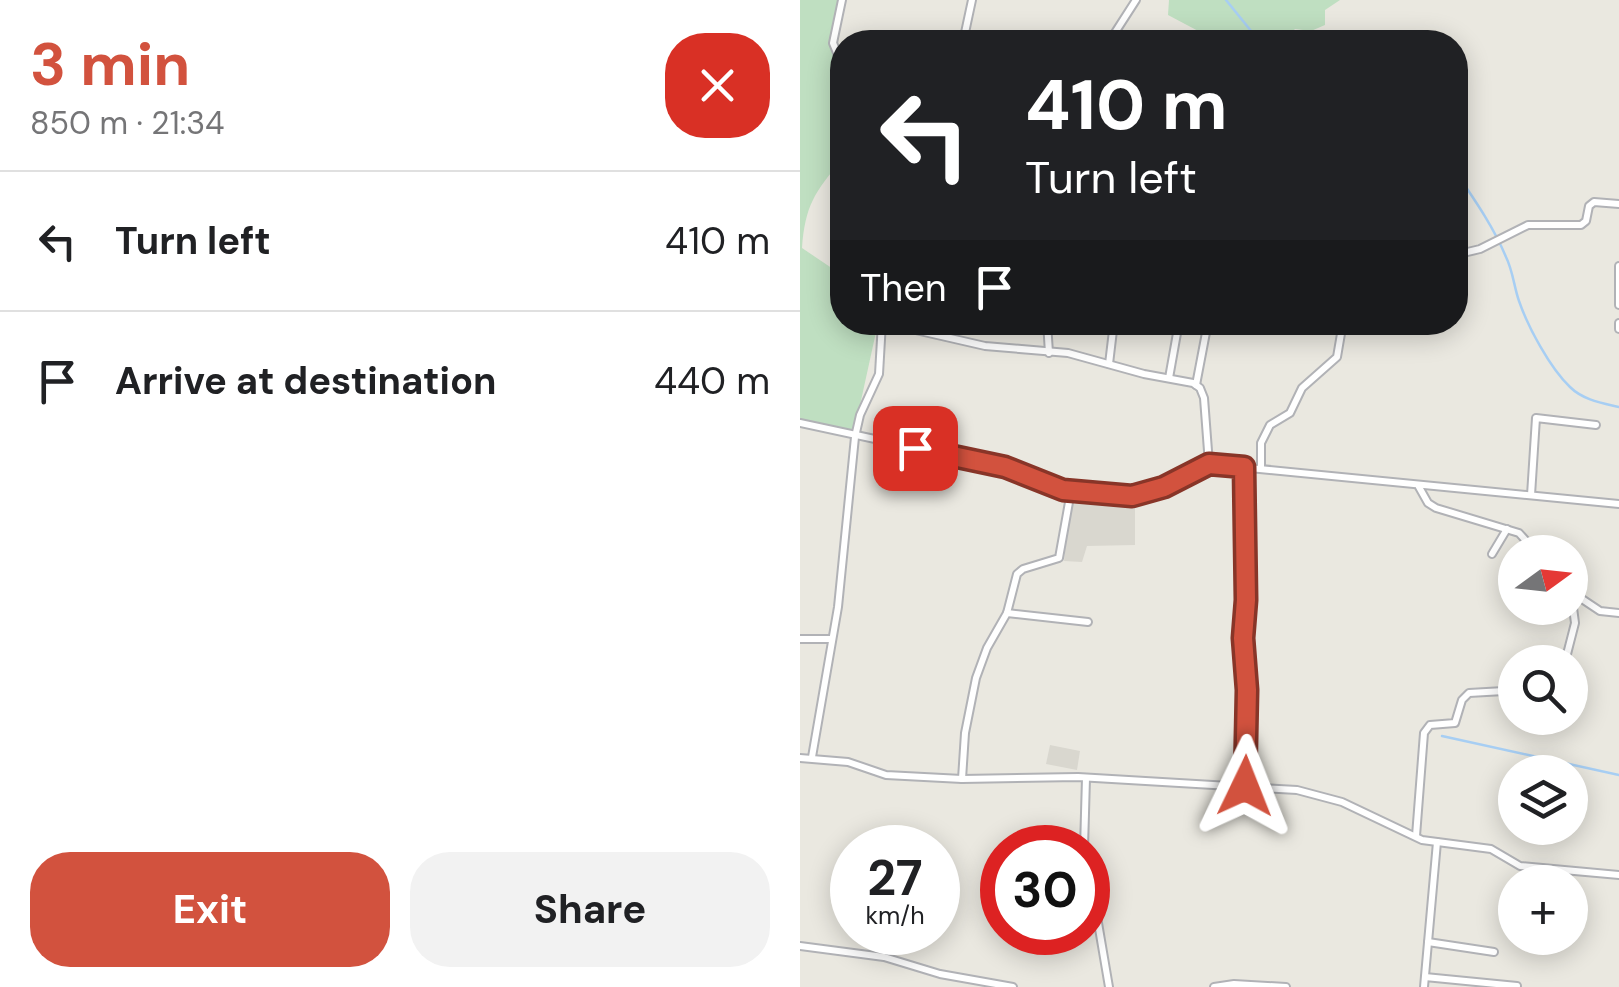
<!DOCTYPE html>
<meta charset="utf-8">
<style>
:root{--surface:#fff;--page:#f2f2f2;--text:#202124;--muted:#757577;--line:#e0e0e0;--accent:#d2523e}
body{margin:0;font-family:"DM Sans",sans-serif;background:var(--page);color:var(--text);height:100vh;display:flex;flex-direction:column;font-size:38px;white-space:nowrap}
*{box-sizing:border-box;margin:0}
p{font-size:32px;color:var(--muted)}
.icon{flex:none;width:55px;height:55px;fill:none;stroke:currentColor;stroke-width:2;stroke-linecap:round;stroke-linejoin:round}
.map{position:relative;flex:1;overflow:hidden}
.details{display:flex;flex-direction:column;background:var(--surface);width:800px}
.details>*{flex:none}
.guide{position:absolute;left:30px;top:30px;width:638px;height:305px;border-radius:40px;box-shadow:0 5px 25px #0003;background:#202124;color:#fff;overflow:hidden}
.needle{width:65px;rotate:75deg}
.controls{position:absolute;left:698px;top:535px;display:grid;gap:20px}
.controls a{display:grid;place-items:center;width:90px;height:90px;border-radius:50%;background:var(--surface);box-shadow:0 5px 25px #0003;font-size:50px}
.speed{position:absolute;left:30px;top:825px;display:flex;gap:20px;font-size:50px;font-weight:700;text-align:center}
.speed>*{display:grid;place-content:center;width:130px;height:130px;border-radius:50%;background:var(--surface);box-shadow:0 5px 25px #0003;line-height:1}
.speed small{font-size:25px;font-weight:400}
.speed .limit{border:15px solid #d22;background:#fff;color:#111}
.pin{position:absolute;display:grid;place-items:center;width:85px;height:85px;color:#fff;margin:-42px;border-radius:20px;box-shadow:0 5px 15px #0006}
.me{position:absolute;width:110px;margin:-55px;rotate:2deg;stroke-linejoin:round;filter:drop-shadow(0 0 8px #0008)}
.turn{display:flex;align-items:center;gap:35px;height:210px;padding:0 30px;font-size:45px}
.turn .icon{width:130px;height:130px;stroke-width:2.5}
.turn b{display:block;font-size:70px;line-height:85px}
.then{display:flex;align-items:center;height:95px;padding:0 30px;background:#0003;gap:20px;font-size:38px}
.round{display:grid;place-items:center;flex:none;width:105px;height:105px;border-radius:40px;background:var(--page)}
.head{display:flex;align-items:center;justify-content:space-between;height:170px;padding:0 30px}
h1{font-size:60px;font-weight:700;line-height:75px;color:var(--accent)}
.primary-button{display:flex;gap:20px;margin-top:auto;padding:20px 30px}
.primary-button a{flex:1;height:115px;border-radius:40px;background:var(--accent);color:#fff;font-size:40px;font-weight:700;line-height:115px;text-align:center}
.primary-button a+a{background:var(--page);color:var(--text)}
ul{padding:0;list-style:none}
li{display:flex;align-items:center;gap:30px;height:140px;padding:0 30px;border-top:2px solid var(--line)}
li div{flex:1}
li b{display:block;font-size:38px}
li em{font-style:normal}
main{display:flex;flex:1;min-height:0}
.map>svg:first-child{display:block}
.education{fill:#d9d7cf}
.green{fill:#bfdfc1}
.lines{fill:none;stroke-linecap:round;stroke-linejoin:round}
.stream{stroke:#a7cef3;stroke-width:2.5}
.minor-casing{stroke:#b1b2b6;stroke-width:10}
.minor{stroke:#fff;stroke-width:6}
.route-casing{stroke:#883528;stroke-width:25}
.route{stroke:#d2523e;stroke-width:18}
</style>
<main>
<section class="details">
<div class="head"><div><h1>3 min</h1><p>850 m · 21:34</p></div><a class="round" style="background:#d93025;color:#fff"><svg class="icon" aria-label="close" viewBox="0 0 24 24"><path d="M6 6l12 12M18 6L6 18"/></svg></a></div>
<ul>
<li><svg class="icon" aria-label="left" viewBox="0 0 24 24"><path d="M17 20v-9H6M10 6l-5 5 5 5"/></svg><div><b>Turn left</b></div><em>410 m</em></li>
<li><svg class="icon" aria-label="arrive" viewBox="0 0 24 24"><path d="M6 21V4h12l-3 4 3 4H6"/></svg><div><b>Arrive at destination</b></div><em>440 m</em></li>
</ul>
<div class="primary-button"><a>Exit</a><a>Share</a></div>
</section>
<div class="map">
<svg width="819" height="987" viewBox="0 0 819 987">
<rect width="100%" height="100%" fill="#eae8e0"/>
<g class="education">
<polygon points="270,504 335,505 335,545 287,546 282,562 264,561"/>
<polygon points="250,745 280,751 277,770 246,764"/>
</g>
<g class="green">
<path d="M0 0H41L30 38 42 108V160C15 191 5 206 2 248L42 275V322L78 323 53 437 0 425Z"/>
<polygon points="369,0 540,0 525,10 525,25 511,31 495,29 482,42 419,42 368,15"/>
</g>
<g class="lines">
<g class="stream">
<polyline points="426,0 460,42"/>
<path d="M655 171C674 199 693 226 706 257 713 271 714 287 719 301 728 327 750 368 770 387 783 400 802 403 819 407"/>
<polyline points="642,736 819,775"/>
</g>
<defs>
<g id="minor">
<polyline points="42,0 33,43 40,60 42,93"/>
<polyline points="163,42 172,0"/>
<polyline points="309,42 336,0"/>
<polyline points="655,255 680,249 728,225 781,225 786,221 789,206 794,202 819,204"/>
<polyline points="819,266 819,305"/>
<polyline points="102,322 111,329 185,346 268,353 344,374 393,383 400,388 404,398 409,464"/>
<polyline points="247,322 249,353"/>
<polyline points="819,329 819,323"/>
<polyline points="309,364 314,322"/>
<polyline points="369,378 379,322"/>
<polyline points="396,385 408,322"/>
<polyline points="0,423 205,467 249,486 294,494 332,496 349,493 409,464 819,504"/>
<polyline points="444,467 445,786"/>
<polyline points="461,467 461,443 470,425 490,413 502,388 537,357 543,322"/>
<polyline points="619,487 628,503 636,508 719,533 736,552"/>
<polyline points="731,495 736,418 796,425"/>
<polyline points="692,554 707,529"/>
<polyline points="773,593 800,611 819,613"/>
<polyline points="207,613 288,622"/>
<polyline points="0,639 32,639"/>
<polyline points="765,662 775,623 770,585"/>
<polyline points="12,757 38,607 55,437 60,415 79,374 82,322"/>
<polyline points="0,758 48,762 86,775 162,779 278,777 497,790 542,802 622,840 691,849 720,866 819,875"/>
<polyline points="162,779 165,733 176,678 187,648 207,613 217,574 223,569 259,558 271,491"/>
<polyline points="616,836 624,733 630,725 655,723 662,700 669,693 704,691 710,673 715,668"/>
<polyline points="284,848 286,778"/>
<polyline points="288,889 296,911 309,987"/>
<polyline points="628,942 694,952"/>
<polyline points="0,946 84,957 140,974 213,987"/>
<polyline points="625,977 717,986"/>
<polyline points="414,987 434,984 486,987"/>
<polyline points="624,987 637,842"/>
</g>
</defs>
<use href="#minor" class="minor-casing"/>
<use href="#minor" class="minor"/>
</g>
<g class="lines">
<defs>
<polyline id="route" points="115,448 205,467 263,490 332,496 364,487 409,464 444,467 446,600 443,638 447,690 445,786"/>
</defs>
<use href="#route" class="route-casing"/>
<use href="#route" class="route"/>
</g>
</svg>
<div class="controls">
<a><svg class="needle" viewBox="-14 -14 28 28"><path d="M0-13l5 13h-10z" fill="#e53935"/><path d="M0 13l5-13h-10z" fill="#757577"/></svg></a>
<a><svg class="icon" aria-label="search" viewBox="0 0 24 24"><circle cx="10" cy="10" r="6"/><path d="M15 15l6 6"/></svg></a>
<a><svg class="icon" aria-label="layers" viewBox="0 0 24 24"><path d="M12 4l9 5-9 5-9-5zM3 14l9 5 9-5"/></svg></a>
<a>+</a>
</div>
<div class="speed"><div>27<small>km/h</small></div><div class="limit">30</div></div>
<div class="pin" style="left:115px;top:448px;background:#d93025"><svg class="icon" aria-label="arrive" viewBox="0 0 24 24"><path d="M6 21V4h12l-3 4 3 4H6"/></svg></div>
<svg class="me" style="left:445px;top:786px" viewBox="-20 -20 40 40"><path d="M0-17L14 15 0 8-14 15z" fill="#d2523e" stroke="#fff" stroke-width="4"/></svg>
<div class="guide">
<div class="turn"><svg class="icon" aria-label="left" viewBox="0 0 24 24"><path d="M17 20v-9H6M10 6l-5 5 5 5"/></svg><div><b>410 m</b>Turn left</div></div>
<div class="then">Then<svg class="icon" aria-label="arrive" viewBox="0 0 24 24"><path d="M6 21V4h12l-3 4 3 4H6"/></svg></div>
</div>
</div>
</main>
